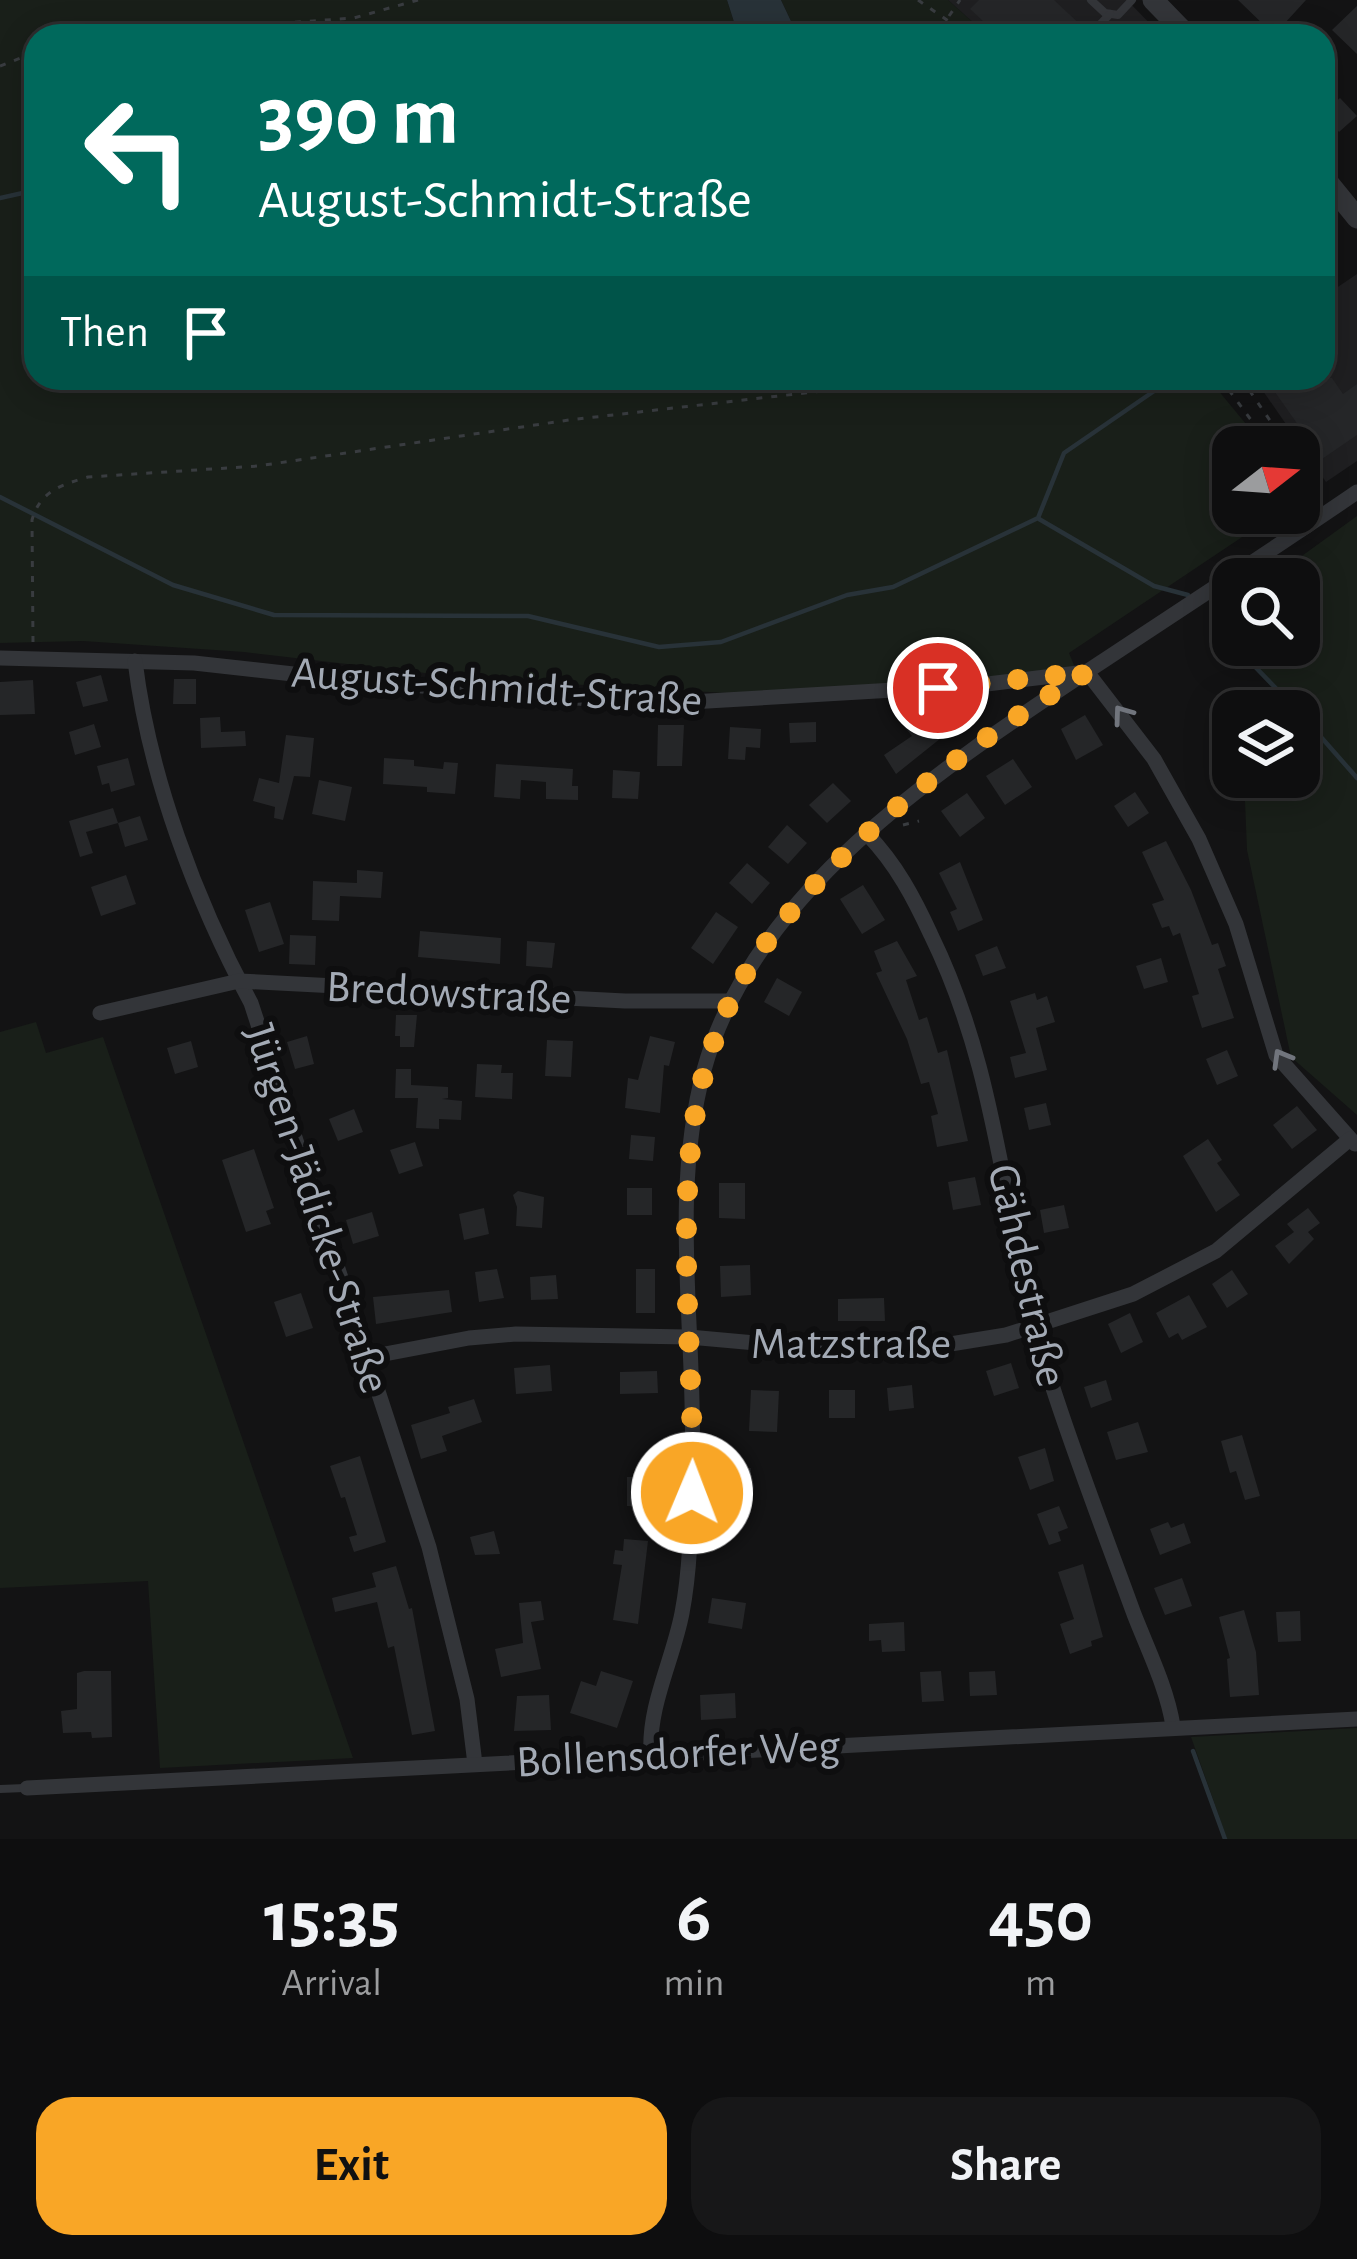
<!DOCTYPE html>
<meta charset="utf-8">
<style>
:root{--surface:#0e0e0f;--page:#171718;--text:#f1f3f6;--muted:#9b9c9e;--line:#2e2e2f;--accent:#f9a626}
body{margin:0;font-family:"Alegreya Sans",sans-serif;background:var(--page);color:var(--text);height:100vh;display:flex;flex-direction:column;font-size:45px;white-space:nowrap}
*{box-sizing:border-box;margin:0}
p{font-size:39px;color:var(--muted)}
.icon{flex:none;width:66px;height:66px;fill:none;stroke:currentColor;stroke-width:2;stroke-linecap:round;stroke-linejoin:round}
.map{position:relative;height:1839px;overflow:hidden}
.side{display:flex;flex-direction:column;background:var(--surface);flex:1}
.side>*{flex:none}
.hud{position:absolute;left:24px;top:24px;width:1311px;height:366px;border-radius:36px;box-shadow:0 6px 30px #0003,0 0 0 3px var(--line);background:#00695c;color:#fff;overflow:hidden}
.needle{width:78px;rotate:73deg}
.buttons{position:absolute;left:1212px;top:426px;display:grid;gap:24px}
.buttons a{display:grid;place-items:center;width:108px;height:108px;border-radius:24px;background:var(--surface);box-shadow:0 6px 30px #0003,0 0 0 3px var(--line);font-size:60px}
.pin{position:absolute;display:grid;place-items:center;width:102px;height:102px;color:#fff;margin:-51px;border:6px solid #fff;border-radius:50%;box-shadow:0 3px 12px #0007}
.me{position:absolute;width:132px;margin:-66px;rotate:1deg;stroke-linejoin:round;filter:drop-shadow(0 0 9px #0008)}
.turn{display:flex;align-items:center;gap:42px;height:252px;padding:0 36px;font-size:54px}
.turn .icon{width:156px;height:156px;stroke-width:2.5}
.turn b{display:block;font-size:84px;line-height:102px}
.then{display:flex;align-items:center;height:114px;padding:0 36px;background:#0003;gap:24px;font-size:45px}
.eta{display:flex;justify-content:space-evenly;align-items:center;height:204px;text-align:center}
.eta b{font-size:72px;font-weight:700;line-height:84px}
.button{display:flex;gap:24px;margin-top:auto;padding:24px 36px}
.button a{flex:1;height:138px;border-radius:36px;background:var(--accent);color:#111;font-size:48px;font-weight:700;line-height:138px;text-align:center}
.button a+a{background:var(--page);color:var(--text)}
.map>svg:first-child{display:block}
.built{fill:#1f1f21}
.green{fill:#191f19}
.water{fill:#283238}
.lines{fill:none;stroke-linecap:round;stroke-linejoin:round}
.stream{stroke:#283238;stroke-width:4.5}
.building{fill:#252628}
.path{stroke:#393c40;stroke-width:3;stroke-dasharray:6 9;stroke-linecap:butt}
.service{stroke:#333539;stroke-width:8}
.minor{stroke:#333539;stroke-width:15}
.tertiary{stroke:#333539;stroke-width:21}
.oneway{stroke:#71757d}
.route{stroke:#f9a626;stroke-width:21;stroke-dasharray:0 37.8}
.labels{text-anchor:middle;stroke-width:12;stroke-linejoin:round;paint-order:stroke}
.street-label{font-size:45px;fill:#a3aab5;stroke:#0e0e0f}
</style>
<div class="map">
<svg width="1357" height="1839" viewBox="0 0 1357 1839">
<rect width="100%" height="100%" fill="#131314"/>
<g class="built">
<polygon points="948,0 1127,0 1162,36 988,36"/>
<polygon points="1357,274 1357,461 1326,482 1254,378 1323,378 1323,297"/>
</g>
<g class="green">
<polygon points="0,0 727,0 734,22 726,36 36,36 36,378 1208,378 1265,447 1233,447 1233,513 1278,513 1069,653 1076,670 745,694 477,679 244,652 83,641 0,643"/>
<polygon points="781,0 948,0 988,36 798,36"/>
<polygon points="1357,516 1357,1115 1291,1057 1247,850 1244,777 1299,777 1299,711 1270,711 1280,698 1237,645 1299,645 1299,579 1270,579"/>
<polygon points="36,1022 46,1053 103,1037 353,1758 160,1768 148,1581 0,1588 0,1032"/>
<polygon points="1357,1728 1357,1839 1227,1839 1191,1737"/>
</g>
<polygon class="water" points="727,0 781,0 798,36 726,36 734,22"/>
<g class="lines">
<g class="stream">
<polyline points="0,198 36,190"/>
<polyline points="0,497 173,585 274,615 528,616 659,647 721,642 847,595 893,587 1038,518 1064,453 1173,378"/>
<polyline points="1039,519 1154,586 1188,595"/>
<polyline points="1213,627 1233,644"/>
<polyline points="1234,645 1298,711"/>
<polyline points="1299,712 1357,778"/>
<polyline points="1193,1751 1225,1839"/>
</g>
</g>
<g class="building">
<polygon points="979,0 1054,0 1085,29 1078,36 999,36 970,9"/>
<polygon points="1238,0 1306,0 1285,23 1297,36 1261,36 1268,29"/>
<polygon points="1357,6 1357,54 1332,30"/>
<polygon points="1340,98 1357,116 1339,132 1323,113"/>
<polygon points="1265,378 1332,378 1343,394 1357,384 1357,435 1322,459"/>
<polygon points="101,675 108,701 83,707 76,682"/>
<polygon points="174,679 196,679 196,704 173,704"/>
<polygon points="33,680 35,714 0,715 0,682"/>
<polygon points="925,709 931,718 939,712 951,730 896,774 884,755 912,736 903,725"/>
<polygon points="1085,715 1103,745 1076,760 1061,729"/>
<polygon points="220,717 221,732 245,731 246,746 201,748 200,718"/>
<polygon points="816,722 816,742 790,743 789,723"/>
<polygon points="94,724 101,747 75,755 69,732"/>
<polygon points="658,725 684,725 682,766 657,766"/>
<polygon points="730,727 761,729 760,748 746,747 745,760 728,759"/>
<polygon points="286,735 314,738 310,777 294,776 283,820 274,818 275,807 253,801 259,778 279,783"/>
<polygon points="128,758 135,785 111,792 109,783 102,785 97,766"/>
<polygon points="384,758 414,760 414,766 443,769 444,762 458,763 455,794 427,792 427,787 383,784"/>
<polygon points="1013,759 1032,787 1005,805 986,776"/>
<polygon points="496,764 573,769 572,786 578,786 578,800 546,799 546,782 521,780 520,799 494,797"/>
<polygon points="613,770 640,772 638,799 612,798"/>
<polygon points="319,780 352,787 345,821 312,814"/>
<polygon points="833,783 851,801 827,823 809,805"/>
<polygon points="1135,792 1149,813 1128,827 1114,806"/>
<polygon points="967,793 985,818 960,837 941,811"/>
<polygon points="113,808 118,823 86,832 93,853 80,857 69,821"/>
<polygon points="140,816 148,840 125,847 118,823"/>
<polygon points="787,825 807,843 788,864 768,847"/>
<polygon points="1166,841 1191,890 1212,945 1218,943 1226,966 1218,969 1234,1018 1202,1028 1192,996 1199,994 1180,933 1173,936 1169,926 1162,928 1152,904 1164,900 1142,852"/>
<polygon points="960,862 983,920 958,931 950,912 957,909 939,873"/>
<polygon points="747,863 770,883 752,904 729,883"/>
<polygon points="357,870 383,872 381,898 340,896 339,921 312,920 313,881 357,883"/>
<polygon points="126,875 136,904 101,916 91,887"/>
<polygon points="863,885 885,920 862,934 840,899"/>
<polygon points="270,902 284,944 259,952 245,910"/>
<polygon points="716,912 738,927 713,964 691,948"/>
<polygon points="420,931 501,938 500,964 418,957"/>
<polygon points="290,935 316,936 315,965 289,964"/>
<polygon points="527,941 555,943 552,968 526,966"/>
<polygon points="897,941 917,976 906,980 919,1020 927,1017 938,1053 947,1050 968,1141 937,1147 931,1116 938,1114 929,1082 921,1084 907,1039 876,973 882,971 874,951"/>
<polygon points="997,946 1006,968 983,976 975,955"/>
<polygon points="1161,958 1168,982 1144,989 1136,966"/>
<polygon points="777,978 802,992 789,1016 764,1002"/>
<polygon points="1035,993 1037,1000 1047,996 1055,1022 1036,1028 1047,1070 1015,1078 1010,1057 1026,1053 1010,1001"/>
<polygon points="396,1015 417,1015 414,1047 400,1047 400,1036 395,1036"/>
<polygon points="307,1036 314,1064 295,1069 287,1042"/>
<polygon points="650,1036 675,1042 669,1066 664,1065 660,1113 625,1108 628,1078 638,1080"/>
<polygon points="547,1040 573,1041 571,1077 545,1076"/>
<polygon points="191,1041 198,1067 175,1074 167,1048"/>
<polygon points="1227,1050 1238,1076 1217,1085 1206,1059"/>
<polygon points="477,1064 502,1065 501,1073 513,1073 512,1099 475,1097"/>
<polygon points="396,1069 411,1069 411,1085 448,1087 448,1098 442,1099 462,1101 461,1120 439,1119 439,1129 416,1128 418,1098 395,1098"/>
<polygon points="1046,1103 1051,1125 1029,1130 1024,1108"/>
<polygon points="1297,1106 1317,1130 1292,1149 1273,1125"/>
<polygon points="354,1109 363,1132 338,1141 329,1119"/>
<polygon points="631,1135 655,1137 653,1161 629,1159"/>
<polygon points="1208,1139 1222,1160 1217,1163 1240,1195 1216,1212 1183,1156"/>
<polygon points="415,1142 423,1166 399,1174 390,1150"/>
<polygon points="254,1149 274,1208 266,1211 271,1224 246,1232 222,1160"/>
<polygon points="975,1177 981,1205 953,1210 948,1182"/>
<polygon points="719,1183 745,1183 745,1219 719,1218"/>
<rect x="627" y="1188" width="25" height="27"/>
<polygon points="518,1191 544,1197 542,1228 516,1226 517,1207 513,1195"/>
<polygon points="1064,1205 1069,1228 1044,1233 1040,1210"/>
<polygon points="484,1208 489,1234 464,1240 459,1214"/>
<polygon points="1308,1208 1320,1223 1308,1232 1314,1239 1289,1264 1275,1246 1294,1232 1287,1224"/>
<polygon points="372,1212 379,1236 353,1244 346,1220"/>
<polygon points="750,1265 751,1295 721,1297 720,1266"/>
<polygon points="497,1269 504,1298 479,1302 475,1272"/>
<rect x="636" y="1269" width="19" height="44"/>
<polygon points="1232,1270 1248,1294 1227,1308 1212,1284"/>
<polygon points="556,1275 558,1299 531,1300 530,1277"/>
<polygon points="449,1290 452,1312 376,1324 373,1297"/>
<polygon points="301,1293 313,1328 286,1337 274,1302"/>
<polygon points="1189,1295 1207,1327 1182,1340 1178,1333 1169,1338 1156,1313"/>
<polygon points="884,1298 885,1321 838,1321 838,1299"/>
<polygon points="1130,1313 1143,1342 1121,1353 1108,1324"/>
<polygon points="1011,1363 1019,1388 994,1396 986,1371"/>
<polygon points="550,1365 552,1391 516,1394 514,1368"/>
<polygon points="657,1371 658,1393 620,1394 620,1372"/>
<polygon points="1106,1380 1112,1400 1091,1408 1084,1387"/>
<polygon points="912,1385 914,1408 889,1411 887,1388"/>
<polygon points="751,1390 779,1391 777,1432 749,1431"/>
<rect x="829" y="1390" width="26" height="28"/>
<polygon points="474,1399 482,1422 442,1436 447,1451 421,1459 411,1425 450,1413 448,1407"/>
<polygon points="1138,1422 1148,1452 1116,1460 1107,1432"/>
<polygon points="1242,1435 1260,1496 1245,1500 1236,1471 1230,1473 1221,1441"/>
<polygon points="1045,1448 1054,1481 1030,1490 1018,1457"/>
<polygon points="360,1456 386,1542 354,1552 349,1537 357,1535 345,1497 341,1498 330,1466"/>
<polygon points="723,1467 751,1468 751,1492 723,1492"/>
<polygon points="627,1477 652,1477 651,1507 627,1506"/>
<polygon points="1059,1506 1068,1528 1058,1532 1061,1541 1049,1545 1037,1514"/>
<polygon points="1168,1522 1171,1528 1184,1523 1191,1543 1160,1555 1150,1529"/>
<polygon points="494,1531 500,1554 475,1555 470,1537"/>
<polygon points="624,1539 648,1541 638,1624 613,1620 622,1565 613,1564 615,1550 623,1551"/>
<polygon points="1083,1564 1103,1637 1091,1641 1092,1646 1070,1654 1060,1624 1074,1619 1058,1572"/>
<polygon points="396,1566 409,1609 412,1608 435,1731 412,1735 394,1646 388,1648 377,1602 335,1612 332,1598 376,1587 372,1573"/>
<polygon points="1182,1578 1192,1606 1165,1615 1154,1588"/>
<polygon points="712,1598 746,1603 742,1629 708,1623"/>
<polygon points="541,1601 544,1620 531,1622 541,1669 501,1677 495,1649 523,1643 519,1603"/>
<polygon points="1244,1610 1256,1652 1259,1695 1230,1697 1227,1659 1230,1658 1219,1617"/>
<polygon points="1300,1611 1301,1641 1278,1642 1276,1612"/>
<polygon points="904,1622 905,1651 882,1652 881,1640 869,1641 869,1624"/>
<polygon points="84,1671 111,1671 112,1737 92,1738 91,1732 63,1733 61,1711 77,1709 77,1673"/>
<polygon points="601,1671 633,1681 617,1728 570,1713 581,1681 596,1686"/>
<polygon points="941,1671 944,1701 922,1702 920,1672"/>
<polygon points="995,1671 997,1695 970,1696 969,1672"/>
<polygon points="735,1693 736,1718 701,1720 700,1695"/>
<polygon points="549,1695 551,1730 514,1731 517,1696"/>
</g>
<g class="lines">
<g class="path">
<polyline points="918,0 970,36"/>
<polyline points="949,16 960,0"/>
<polyline points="161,36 237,33 285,23 354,18 418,0"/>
<polyline points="0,66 36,52"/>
<polyline points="1220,378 1271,447"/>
<polyline points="1241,378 1288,447"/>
<polyline points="1299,464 1321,497"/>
<polyline points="1299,481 1314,498"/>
<path d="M33 642 32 520C40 491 61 485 88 477L258 466 569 420 831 390 895 378"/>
<polyline points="903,825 919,821"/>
</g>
<g class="service">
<polyline points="1091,0 1105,13 1118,15 1132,0"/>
<polyline points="1089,36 1110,14"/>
<polyline points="0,1789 25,1788"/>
</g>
<g class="minor">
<polyline points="0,658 194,663 356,681 656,704 979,685 1078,673"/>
<path d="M135 661C149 776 196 901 251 1003L429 1547 467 1699 475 1764"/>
<polyline points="1087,672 1154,759 1199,839 1236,924 1276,1055 1355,1144"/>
<path d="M868 835C896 864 914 898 931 935 1003 1082 1002 1230 1051 1382 1076 1460 1106 1537 1134 1614 1148 1650 1167 1688 1173 1726"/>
<polyline points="100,1013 239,981 625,1001 730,1001"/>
<polyline points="369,1357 469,1338 516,1334 689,1337 843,1351 932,1347 1006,1335 1133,1294 1216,1251 1350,1139"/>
<path d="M651 1754C648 1706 673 1660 682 1613 691 1566 691 1516 692 1468 697 1337 669 1199 704 1070 754 887 951 762 1100 663 1186 606 1272 550 1357 492"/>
<polyline points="27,1788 1357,1719"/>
</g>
<g class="tertiary">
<polyline points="1153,0 1188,36"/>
<polyline points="1323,176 1357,218"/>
</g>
</g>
<defs><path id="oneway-chevron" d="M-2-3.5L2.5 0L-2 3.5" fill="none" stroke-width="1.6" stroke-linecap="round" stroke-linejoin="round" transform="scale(3)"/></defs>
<g class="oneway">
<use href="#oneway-chevron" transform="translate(1122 714) rotate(-126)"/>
<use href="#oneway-chevron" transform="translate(1281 1058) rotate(-120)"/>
</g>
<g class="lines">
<path class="route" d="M692 1493C695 1375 678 1255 692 1136 698 1091 709 1047 729 1005 789 876 967 744 1087 672L938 688"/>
</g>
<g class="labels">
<g class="street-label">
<text transform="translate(497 685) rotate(4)" y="16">August-Schmidt-Straße</text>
<text transform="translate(449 991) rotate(3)" y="16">Bredowstraße</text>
<text transform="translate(319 1208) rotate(72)" y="16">Jürgen-Jädicke-Straße</text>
<text transform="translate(1029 1275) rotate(77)" y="16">Gähdestraße</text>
<text x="851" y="1358">Matzstraße</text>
<text transform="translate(678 1752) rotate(-3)" y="16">Bollensdorfer Weg</text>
</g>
</g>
</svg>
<div class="buttons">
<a><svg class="needle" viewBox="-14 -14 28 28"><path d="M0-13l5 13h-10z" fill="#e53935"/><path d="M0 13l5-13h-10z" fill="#9b9c9e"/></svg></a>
<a><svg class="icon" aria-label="search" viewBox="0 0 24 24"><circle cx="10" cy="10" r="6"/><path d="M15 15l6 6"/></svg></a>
<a><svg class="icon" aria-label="layers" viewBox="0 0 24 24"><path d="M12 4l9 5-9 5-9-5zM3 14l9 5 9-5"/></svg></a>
</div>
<div class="pin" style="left:938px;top:688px;background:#d93025"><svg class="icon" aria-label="arrive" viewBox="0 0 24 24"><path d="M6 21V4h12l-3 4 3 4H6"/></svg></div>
<svg class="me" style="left:692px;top:1493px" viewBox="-20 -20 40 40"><circle r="17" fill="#f9a626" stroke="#fff" stroke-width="3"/><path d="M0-11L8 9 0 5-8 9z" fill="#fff"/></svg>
<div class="hud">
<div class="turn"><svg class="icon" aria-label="left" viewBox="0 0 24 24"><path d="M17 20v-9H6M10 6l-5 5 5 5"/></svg><div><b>390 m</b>August-Schmidt-Straße</div></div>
<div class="then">Then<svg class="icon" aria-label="arrive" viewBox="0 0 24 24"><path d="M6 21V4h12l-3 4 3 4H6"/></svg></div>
</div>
</div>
<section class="side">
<div class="eta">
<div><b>15:35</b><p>Arrival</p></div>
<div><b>6</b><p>min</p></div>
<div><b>450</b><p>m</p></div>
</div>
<div class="button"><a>Exit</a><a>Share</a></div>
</section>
